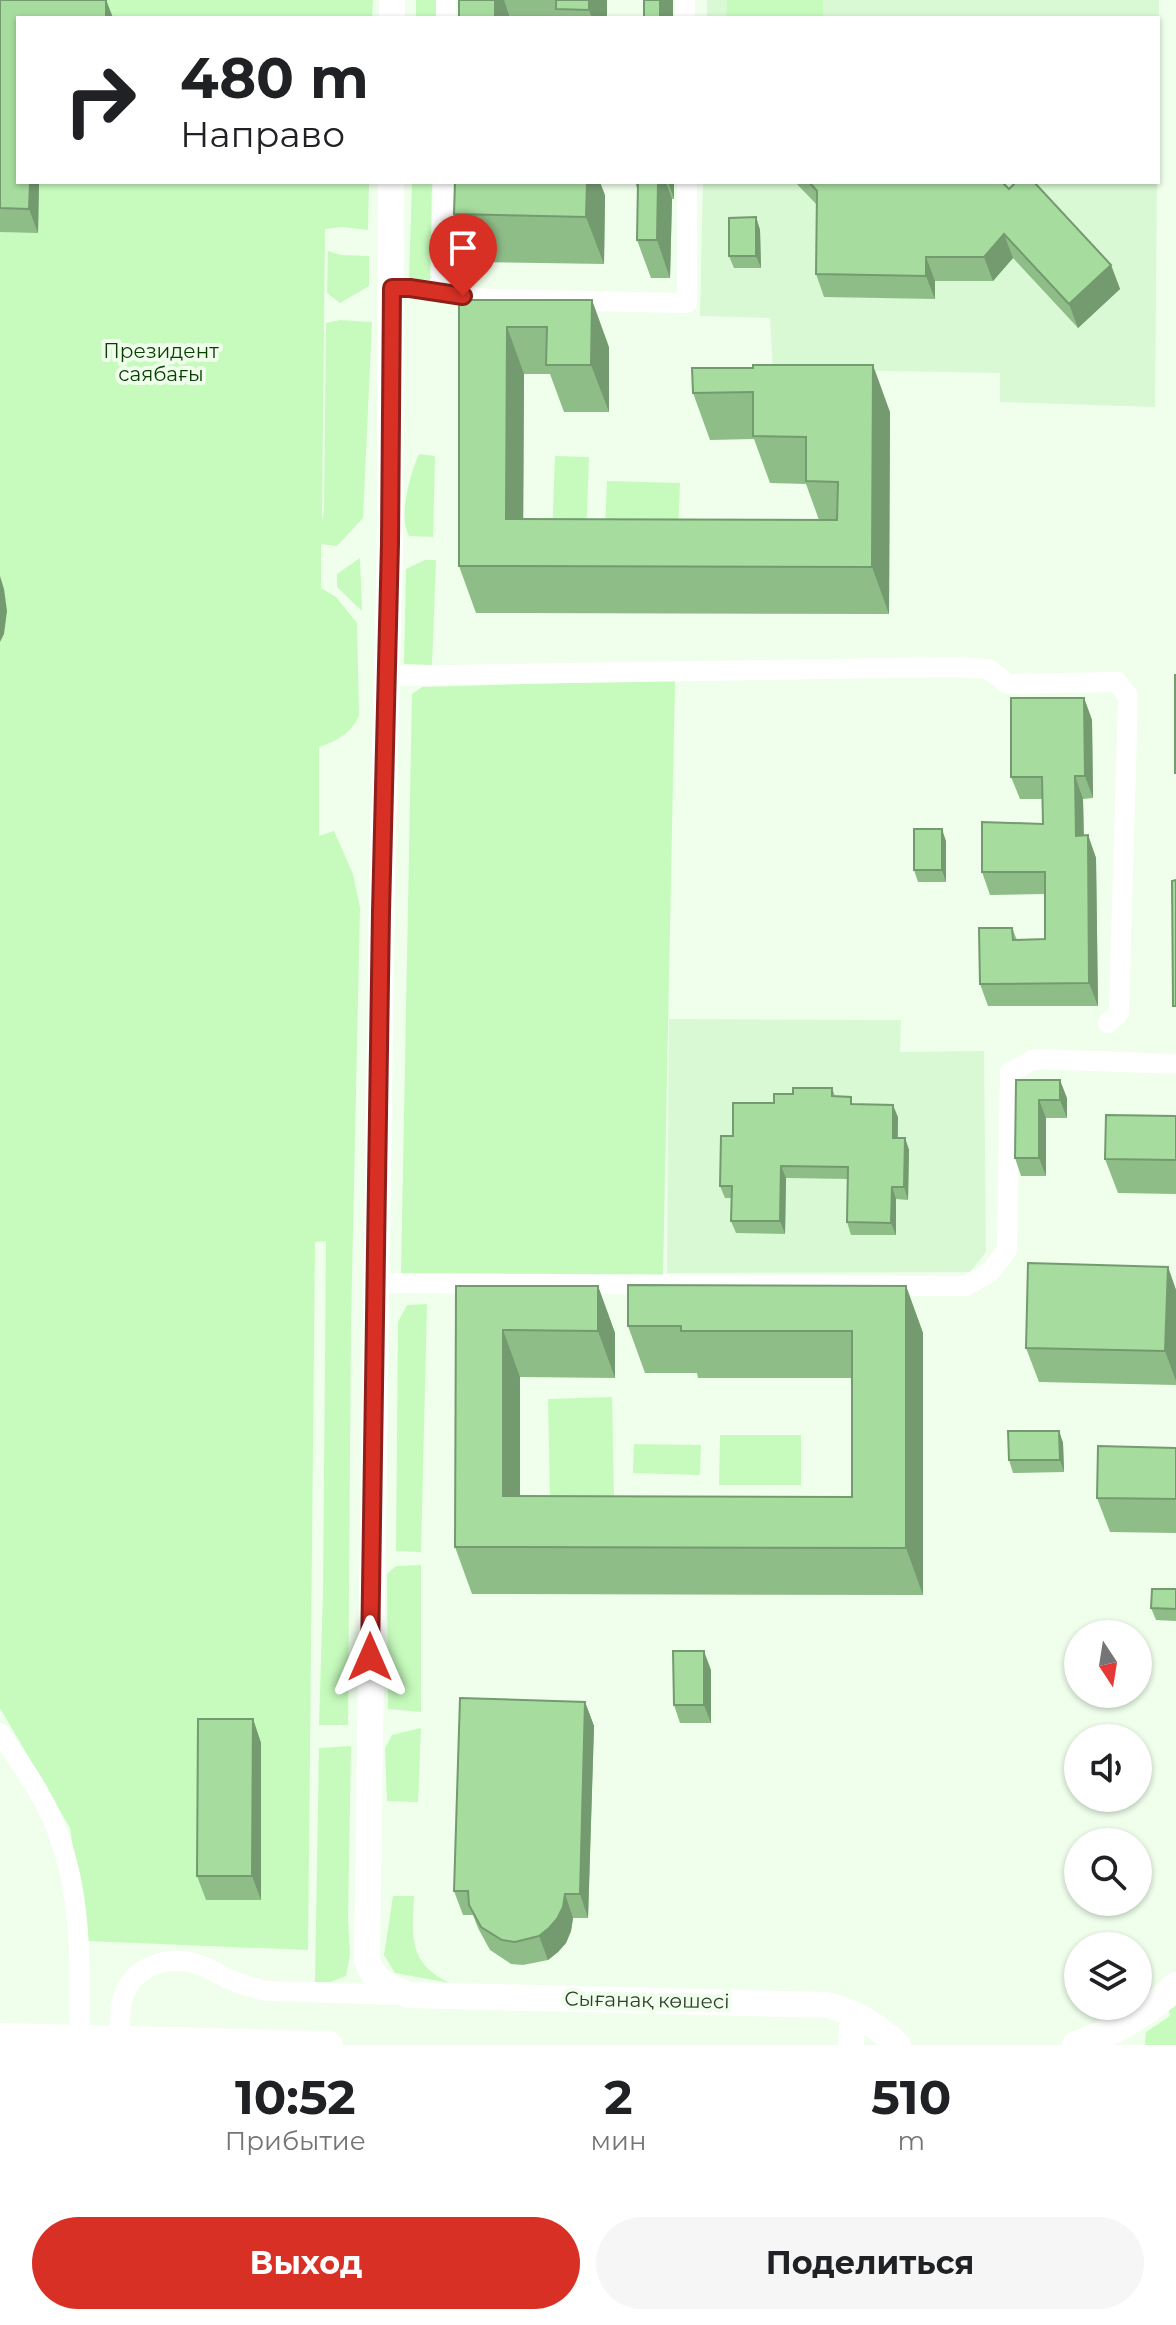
<!DOCTYPE html>
<html lang="ru">
<meta charset="utf-8">
<style>
:root{--surface:#fff;--page:#f6f6f6;--text:#202124;--muted:#757577;--accent:#d93025}
body{margin:0;font-family:Montserrat,sans-serif;background:var(--page);color:var(--text);height:100vh;display:flex;flex-direction:column;font-size:30px;white-space:nowrap}
*{box-sizing:border-box;margin:0}
p{font-size:26px;color:var(--muted)}
.icon{flex:none;width:44px;height:44px;fill:none;stroke:currentColor;stroke-width:2;stroke-linecap:round;stroke-linejoin:round}
.map{position:relative;height:2045px;overflow:hidden}
.side{display:flex;flex-direction:column;background:var(--surface);flex:1}
.side>*{flex:none}
.guide{position:absolute;left:16px;top:16px;width:1144px;height:168px;border-radius:0px;box-shadow:0 2px 6px #0004;background:#fff;color:var(--text);overflow:hidden}
.needle{width:52px;rotate:168deg}
.buttons{position:absolute;left:1064px;top:1620px;display:grid;gap:16px}
.buttons a{display:grid;place-items:center;width:88px;height:88px;border-radius:50%;background:var(--surface);box-shadow:0 2px 6px #0004;font-size:40px}
.pin{position:absolute;display:grid;place-items:center;width:68px;height:68px;color:#fff;margin:-82px -34px;border-radius:50% 50% 50% 0;rotate:-45deg;box-shadow:0 0 8px #0007}
.pin .icon{rotate:45deg}
.me{position:absolute;width:88px;margin:-44px;rotate:0deg;stroke-linejoin:round;filter:drop-shadow(0 0 6px #0008)}
.turn{display:flex;align-items:center;gap:28px;height:168px;padding:0 32px;font-size:36px}
.turn .icon{width:104px;height:104px;stroke-width:2.5}
.turn b{display:block;font-size:56px;line-height:68px}
.eta{display:flex;justify-content:space-evenly;align-items:center;height:136px;text-align:center}
.eta b{font-size:48px;font-weight:700;line-height:56px}
.action{display:flex;gap:16px;margin-top:auto;padding:16px 32px}
.action a{flex:1;height:92px;border-radius:48px;background:var(--accent);color:#fff;font-size:32px;font-weight:700;line-height:92px;text-align:center}
.action a+a{background:var(--page);color:var(--text)}
.map>svg:first-child{display:block}
.built{fill:#d9f9d4}
.green{fill:#c6fbbd}
.lines{fill:none;stroke-linecap:round;stroke-linejoin:round}
.minor{stroke:#fff;stroke-width:20}
.tertiary{stroke:#fff;stroke-width:26}
.secondary{stroke:#fff;stroke-width:28}
.wall{fill:#8fbd88}
.shaded-wall{fill:#749a6f}
.building{fill:#a6dc9e;stroke:#749a6f;stroke-width:2}
.route-casing{stroke:#8d1f18;stroke-width:20}
.route{stroke:#d93025;stroke-width:14}
.labels{text-anchor:middle;stroke-width:8;stroke-linejoin:round;paint-order:stroke}
.park-label{font-size:20px;fill:#083f01;stroke:#efffec}
.street-label{font-size:20px;fill:#333d31;stroke:#efffec}
</style>
<div class="map">
<svg width="1176" height="2045" viewBox="0 0 1176 2045">
<rect width="100%" height="100%" fill="#efffec"/>
<g class="built">
<polygon points="707,0 1159,0 1158,112 1158,18 707,18"/>
<polygon points="703,182 1157,182 1155,407 1000,402 1000,373 773,369 770,318 700,316"/>
<polygon points="669,1019 901,1020 900,1052 984,1051 986,1252 970,1272 667,1273"/>
</g>
<g class="green">
<path d="M0 0H373L372 18H18V182H369L368 230 342 227 325 229 322 520 324 511 326 323 340 320 372 322 363 518 337 546 321 544V588L336 597 357 623 359 715C352 733 337 741 319 747V836L334 831 353 874 360 908 351 1322 348 1725H319L323 1593 326 1241 315 1242 308 1950 87 1941 70 1828 0 1708Z"/>
<polygon points="416,0 437,0 436,18 416,18"/>
<polygon points="727,0 823,0 823,18 726,18"/>
<polygon points="412,182 432,182 430,280 409,279"/>
<polygon points="328,251 341,255 369,256 369,286 340,303 327,293"/>
<path d="M419 454 435 456 433 537 409 536C398 516 410 474 419 454Z"/>
<polygon points="555,456 589,457 586,538 552,537"/>
<polygon points="607,481 680,483 678,533 605,531"/>
<polygon points="360,558 362,611 337,587 337,574"/>
<polygon points="425,560 436,560 432,665 404,664 406,569"/>
<polygon points="675,680 663,1276 401,1274 412,694 422,687"/>
<polygon points="427,1304 421,1552 396,1551 398,1322 407,1305"/>
<polygon points="612,1397 614,1499 550,1501 548,1399"/>
<polygon points="720,1435 801,1435 801,1485 719,1485"/>
<polygon points="634,1444 701,1445 700,1475 633,1473"/>
<polygon points="421,1565 421,1712 388,1709 387,1574 396,1566"/>
<polygon points="421,1728 418,1802 387,1801 385,1749 392,1735"/>
<polygon points="351,1746 348,1919 350,1955 346,1976 330,1982 315,1982 319,1748"/>
<path d="M393 1896H414C412 1936 408 1964 450 1983L395 1973 384 1955Z"/>
<polygon points="1176,1995 1176,2045 1145,2045 1146,2032 1170,2016 1167,2003"/>
</g>
<g class="lines">
<g class="minor">
<polyline points="685,0 685,18"/>
<polyline points="446,18 446,0"/>
<polyline points="392,288 410,288 488,299 687,303 687,182"/>
<polyline points="441,293 443,182"/>
<polyline points="387,676 954,667 988,669 1008,684 1117,682 1128,696 1119,1013 1108,1023"/>
<polyline points="375,1283 966,1286 990,1272 1007,1250 1010,1072 1035,1059 1176,1064"/>
<path d="M0 1733C24 1768 50 1804 62 1845 83 1909 80 1979 79 2045"/>
<path d="M120 2045C120 2030 118 2009 124 1995 135 1965 169 1955 197 1964 209 1968 220 1975 231 1980 243 1986 254 1988 267 1991L401 1995"/>
</g>
<g class="tertiary">
<polyline points="392,18 392,0"/>
<path d="M391 182 390 543 382 881 367 1961C374 1982 390 1988 409 1995L826 2005C852 2010 878 2026 898 2045"/>
<polyline points="851,2045 853,2015"/>
</g>
<g class="secondary">
<polyline points="0,2037 329,2045"/>
<path d="M1076 2045C1114 2032 1147 2014 1176 1986"/>
</g>
</g>
<g class="wall">
<polygon points="0,0 106,0 113,18 18,18 18,182 39,182 38,233 0,232"/>
<rect x="459" y="0" width="148" height="18"/>
<polygon points="635,182 674,182 674,199 672,199 670,278 651,278 637,240 638,191"/>
<polygon points="795,182 1002,182 1009,189 1111,265 1120,289 1078,328 1013,258 993,281 935,281 935,299 824,297 816,274 817,205"/>
<polygon points="605,195 604,264 472,262 454,214"/>
<polygon points="756,217 760,230 761,268 734,268 729,256"/>
<polygon points="459,300 609,347 609,412 564,412 550,374 524,374 523,519 819,520 806,484 770,483 754,439 710,440 693,393 692,368 890,412 889,614 476,613 459,566"/>
<polygon points="1084,698 1092,720 1093,798 1083,799 1084,835 1088,835 1096,858 1098,1006 988,1006 980,984 1012,928 1017,940 1045,939 1045,894 990,895 982,872 1043,824 1043,799 1020,799 1011,777"/>
<polygon points="946,841 946,882 918,882 914,870"/>
<polygon points="1016,1080 1067,1098 1067,1118 1046,1118 1046,1176 1021,1176 1015,1158"/>
<polygon points="832,1088 835,1096 854,1104 898,1117 898,1138 905,1138 909,1150 908,1200 896,1199 896,1235 851,1235 847,1222 848,1179 786,1178 785,1234 736,1233 731,1221 732,1198 725,1198 720,1186 733,1136 774,1103 793,1094"/>
<polygon points="1176,1116 1176,1194 1118,1193 1105,1159"/>
<polygon points="1168,1267 1176,1290 1176,1385 1039,1382 1026,1348"/>
<polygon points="456,1286 598,1286 615,1333 615,1378 520,1377 520,1496 852,1497 852,1378 698,1378 697,1373 645,1373 628,1326 906,1286 923,1333 923,1595 472,1594 455,1547"/>
<polygon points="1059,1431 1063,1443 1064,1472 1013,1473 1009,1460"/>
<polygon points="1176,1448 1176,1533 1110,1532 1097,1498"/>
<polygon points="1176,1589 1176,1621 1156,1620 1151,1608"/>
<polygon points="711,1670 711,1723 680,1723 674,1705"/>
<polygon points="585,1702 594,1726 588,1918 573,1918 571,1931 566,1943 558,1952 548,1960 523,1965 511,1964 490,1950 478,1928 473,1915 463,1915 454,1891"/>
<polygon points="253,1719 261,1743 261,1900 206,1900 197,1876"/>
</g>
<g class="shaded-wall">
<polygon points="106,0 113,18 106,18"/>
<polygon points="495,0 504,0 510,18 495,18"/>
<polygon points="589,0 607,0 607,18 592,18 589,10"/>
<rect x="660" y="0" width="13" height="18"/>
<polygon points="30,182 39,182 38,233 29,209"/>
<polygon points="587,182 600,182 605,195 604,264 586,217"/>
<polygon points="658,182 666,182 672,199 670,278 657,240"/>
<polygon points="668,182 674,182 674,199"/>
<polygon points="756,217 760,230 761,268 756,256"/>
<polygon points="1004,234 1013,258 993,281 984,257"/>
<polygon points="926,257 935,281 935,299 926,276"/>
<polygon points="1111,265 1120,289 1078,328 1069,304"/>
<polygon points="592,300 609,347 609,412 591,365"/>
<polygon points="507,327 524,374 523,566 506,519"/>
<polygon points="873,365 890,412 889,614 872,567"/>
<polygon points="0,576 4,589 7,611 4,634 0,642"/>
<polygon points="1084,698 1092,720 1093,798 1085,776"/>
<polygon points="1075,776 1083,799 1084,858 1076,836"/>
<polygon points="942,829 946,841 946,882 942,870"/>
<polygon points="1088,835 1096,858 1098,1006 1089,983"/>
<polygon points="1060,1080 1067,1098 1067,1118 1060,1100"/>
<polygon points="1039,1100 1046,1118 1046,1176 1039,1158"/>
<polygon points="893,1105 898,1117 897,1150 893,1138"/>
<polygon points="905,1138 909,1150 908,1200 904,1187"/>
<polygon points="781,1166 786,1178 785,1234 780,1221"/>
<polygon points="892,1187 896,1199 896,1235 891,1223"/>
<polygon points="1168,1267 1176,1290 1176,1381 1165,1351"/>
<polygon points="598,1286 615,1333 615,1378 598,1331"/>
<polygon points="906,1286 923,1333 923,1595 906,1548"/>
<polygon points="503,1330 520,1377 520,1543 503,1496"/>
<polygon points="1059,1431 1063,1443 1064,1472 1060,1460"/>
<polygon points="704,1651 711,1670 711,1723 704,1705"/>
<polygon points="585,1702 594,1726 588,1918 580,1894"/>
<polygon points="253,1719 261,1743 261,1900 252,1876"/>
<polygon points="565,1894 573,1918 571,1931 566,1943 558,1952 548,1960 539,1936"/>
</g>
<g class="building">
<polygon points="0,0 106,0 106,18 18,18 18,182 30,182 29,209 0,208"/>
<rect x="459" y="0" width="36" height="18"/>
<polygon points="556,0 589,0 589,10 556,9"/>
<rect x="644" y="0" width="16" height="18"/>
<polygon points="455,182 587,182 586,217 454,214"/>
<polygon points="638,182 658,182 657,240 637,240"/>
<polygon points="809,182 1002,182 1009,189 1016,182 1034,182 1111,265 1069,304 1004,234 984,257 926,257 926,276 816,274 817,191"/>
<polygon points="756,217 756,256 729,256 729,218"/>
<polygon points="459,300 592,300 591,365 546,365 547,327 507,327 506,519 837,520 838,482 806,481 806,437 753,436 753,392 693,393 692,368 753,368 753,365 873,365 872,567 459,566"/>
<rect x="1175" y="675" width="1" height="98"/>
<polygon points="1011,698 1084,698 1085,776 1075,776 1076,836 1088,835 1089,983 980,984 979,928 1012,928 1013,940 1045,939 1045,872 982,872 982,822 1043,824 1042,777 1011,777"/>
<rect x="914" y="829" width="28" height="41"/>
<polygon points="1176,880 1176,1006 1173,1006 1172,881"/>
<polygon points="1016,1080 1060,1080 1060,1100 1039,1100 1039,1158 1015,1158"/>
<polygon points="793,1088 832,1088 832,1096 851,1097 851,1104 893,1105 893,1138 905,1138 904,1187 892,1187 891,1223 847,1222 848,1167 781,1166 780,1221 731,1221 732,1186 720,1186 721,1136 733,1136 733,1103 774,1103 774,1094 793,1094"/>
<polygon points="1106,1115 1176,1116 1176,1160 1105,1159"/>
<polygon points="1028,1263 1168,1267 1165,1351 1026,1348"/>
<polygon points="628,1285 906,1286 906,1548 455,1547 456,1286 598,1286 598,1331 503,1330 503,1496 852,1497 852,1331 681,1331 681,1326 628,1326"/>
<polygon points="1008,1431 1059,1431 1060,1460 1009,1460"/>
<polygon points="1098,1446 1176,1448 1176,1499 1097,1498"/>
<polygon points="1152,1589 1176,1589 1176,1609 1151,1608"/>
<polygon points="673,1651 704,1651 704,1705 674,1705"/>
<polygon points="460,1698 585,1702 580,1894 565,1894 563,1907 557,1919 549,1928 539,1936 515,1942 502,1940 481,1927 469,1905 468,1891 454,1891"/>
<polygon points="198,1719 253,1719 252,1876 197,1876"/>
</g>
<g class="lines">
<defs>
<polyline id="route" points="370,1657 381,912 390,543 392,288 410,288 463,296"/>
</defs>
<use href="#route" class="route-casing"/>
<use href="#route" class="route"/>
</g>
<g class="labels">
<g class="park-label">
<text x="161" y="358">Президент<tspan x="161" dy="23">саябағы</tspan></text>
</g>
<g class="street-label">
<text transform="translate(647 2000) rotate(1)" y="7">Сығанақ көшесі</text>
</g>
</g>
</svg>
<div class="buttons">
<a><svg class="needle" viewBox="-14 -14 28 28"><path d="M0-13l5 13h-10z" fill="#e53935"/><path d="M0 13l5-13h-10z" fill="#757577"/></svg></a>
<a><svg class="icon" aria-label="sound" viewBox="0 0 24 24"><path d="M4 9h4l5-4v14l-5-4H4zM17 9q2 3 0 6"/></svg></a>
<a><svg class="icon" aria-label="search" viewBox="0 0 24 24"><circle cx="10" cy="10" r="6"/><path d="M15 15l6 6"/></svg></a>
<a><svg class="icon" aria-label="layers" viewBox="0 0 24 24"><path d="M12 4l9 5-9 5-9-5zM3 14l9 5 9-5"/></svg></a>
</div>
<div class="pin" style="left:463px;top:296px;background:#d93025"><svg class="icon" aria-label="arrive" viewBox="0 0 24 24"><path d="M6 21V4h12l-3 4 3 4H6"/></svg></div>
<svg class="me" style="left:370px;top:1657px" viewBox="-20 -20 40 40"><path d="M0-17L14 15 0 8-14 15z" fill="#d93025" stroke="#fff" stroke-width="4"/></svg>
<div class="guide">
<div class="turn"><svg class="icon" aria-label="right" viewBox="0 0 24 24"><path d="M7 20v-9h11M14 6l5 5-5 5"/></svg><div><b>480 m</b>Направо</div></div>
</div>
</div>
<section class="side">
<div class="eta">
<div><b>10:52</b><p>Прибытие</p></div>
<div><b>2</b><p>мин</p></div>
<div><b>510</b><p>m</p></div>
</div>
<div class="action"><a>Выход</a><a>Поделиться</a></div>
</section>
